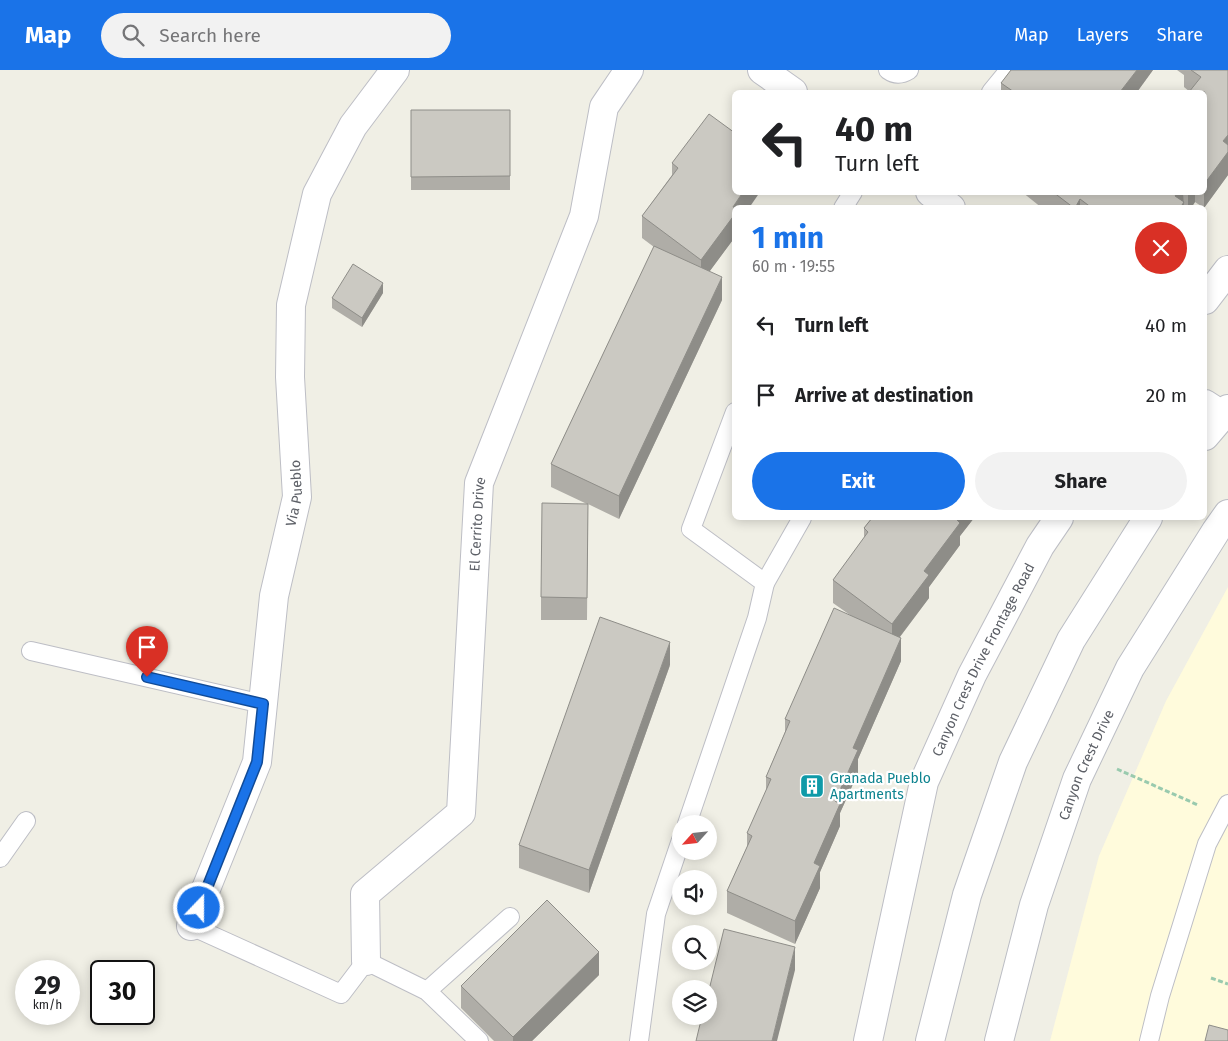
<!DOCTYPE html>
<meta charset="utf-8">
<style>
:root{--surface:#fff;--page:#f2f2f2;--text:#202124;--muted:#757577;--accent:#1a73e8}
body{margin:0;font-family:"Fira Sans",sans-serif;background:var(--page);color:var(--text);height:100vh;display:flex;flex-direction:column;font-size:19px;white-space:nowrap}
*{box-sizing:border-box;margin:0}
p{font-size:16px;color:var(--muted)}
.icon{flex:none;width:28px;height:28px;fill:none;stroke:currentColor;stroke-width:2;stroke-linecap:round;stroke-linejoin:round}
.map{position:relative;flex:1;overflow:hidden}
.sheet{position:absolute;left:732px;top:135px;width:475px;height:315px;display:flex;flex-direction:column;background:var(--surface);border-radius:8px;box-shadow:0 2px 12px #0003}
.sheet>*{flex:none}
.top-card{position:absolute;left:732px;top:20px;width:475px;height:105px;border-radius:8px;box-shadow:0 2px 12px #0003;background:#fff;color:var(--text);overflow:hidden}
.needle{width:32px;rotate:243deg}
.fabs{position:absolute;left:672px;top:745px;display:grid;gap:10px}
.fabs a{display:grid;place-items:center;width:45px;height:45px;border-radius:50%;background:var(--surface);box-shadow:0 2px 12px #0003;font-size:25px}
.speed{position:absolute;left:15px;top:890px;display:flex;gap:10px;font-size:25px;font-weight:700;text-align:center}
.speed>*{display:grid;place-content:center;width:65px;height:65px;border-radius:50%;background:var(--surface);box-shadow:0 2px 12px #0003;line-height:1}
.speed small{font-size:12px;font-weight:400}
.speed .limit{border:2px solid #111;border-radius:8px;background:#fff;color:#111}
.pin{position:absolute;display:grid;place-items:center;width:42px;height:42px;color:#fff;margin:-51px -21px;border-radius:50% 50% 50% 0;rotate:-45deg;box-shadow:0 0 5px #0007}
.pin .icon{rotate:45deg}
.me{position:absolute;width:55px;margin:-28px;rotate:22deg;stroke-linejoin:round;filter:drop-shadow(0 0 4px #0008)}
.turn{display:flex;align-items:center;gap:18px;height:105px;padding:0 20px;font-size:22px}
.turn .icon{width:65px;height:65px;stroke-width:2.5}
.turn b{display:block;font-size:35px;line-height:42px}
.round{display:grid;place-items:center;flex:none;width:52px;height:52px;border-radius:26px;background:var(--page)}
.head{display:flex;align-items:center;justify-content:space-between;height:85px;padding:0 20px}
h1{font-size:30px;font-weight:700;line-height:38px;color:var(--accent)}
.action{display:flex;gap:10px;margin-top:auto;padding:10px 20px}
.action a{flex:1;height:58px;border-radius:30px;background:var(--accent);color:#fff;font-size:20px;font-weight:700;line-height:58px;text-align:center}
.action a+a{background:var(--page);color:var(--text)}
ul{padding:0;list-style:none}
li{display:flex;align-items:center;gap:15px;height:70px;padding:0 20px}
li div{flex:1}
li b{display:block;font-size:19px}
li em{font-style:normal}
header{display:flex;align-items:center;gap:30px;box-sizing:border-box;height:70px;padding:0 25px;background:var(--accent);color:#fff}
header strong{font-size:24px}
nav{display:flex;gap:28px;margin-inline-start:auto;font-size:18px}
.search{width:350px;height:45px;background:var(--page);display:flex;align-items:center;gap:12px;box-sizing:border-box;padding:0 18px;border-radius:28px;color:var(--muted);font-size:19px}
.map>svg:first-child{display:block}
.commercial{fill:#fffbdc}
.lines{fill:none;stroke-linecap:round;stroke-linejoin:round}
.lane-casing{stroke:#bdbec5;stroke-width:20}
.street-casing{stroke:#bdbec5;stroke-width:30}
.secondary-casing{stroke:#bbbdc4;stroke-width:30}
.path{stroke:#99caae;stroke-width:3;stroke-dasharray:5 2.5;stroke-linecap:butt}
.lane{stroke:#fff;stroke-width:18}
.street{stroke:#fff;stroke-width:28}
.secondary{stroke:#fff;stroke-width:28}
.wall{fill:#afada7}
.shaded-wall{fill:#8e8d88}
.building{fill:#cbc9c2;stroke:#8e8d88}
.route-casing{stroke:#114b97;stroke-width:12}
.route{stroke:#1a73e8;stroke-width:9}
.labels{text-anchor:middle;stroke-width:4.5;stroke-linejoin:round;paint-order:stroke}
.street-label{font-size:14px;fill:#5d6067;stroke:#fff}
.culture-label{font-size:14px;fill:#0d838f;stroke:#fff;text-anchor:start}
</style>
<header>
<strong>Map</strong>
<div class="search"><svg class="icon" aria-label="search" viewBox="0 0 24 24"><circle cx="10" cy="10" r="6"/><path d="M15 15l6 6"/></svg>Search here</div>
<nav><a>Map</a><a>Layers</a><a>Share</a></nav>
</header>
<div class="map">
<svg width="1228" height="971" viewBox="0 0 1228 971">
<rect width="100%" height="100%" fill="#f0efe5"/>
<polygon class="commercial" points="1228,517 1228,971 1050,971 1099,786 1166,631"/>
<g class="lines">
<defs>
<g id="lane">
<path d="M888 0C895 5 901 5 909 0"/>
<polyline points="991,22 1009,0"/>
<polyline points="843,138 853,122"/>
<polyline points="765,513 802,448"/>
<polyline points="31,581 263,634"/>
<polyline points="687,754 757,548 765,513 691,459 735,342"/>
<polyline points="0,788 26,751"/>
<polyline points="191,856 341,924 366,891 427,921 479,971"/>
<polyline points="427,921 510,847"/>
<polyline points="639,971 656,844 681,770"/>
<polyline points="1149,971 1160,926 1207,774 1228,734"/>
</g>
<g id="street">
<polyline points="762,0 793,22"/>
<polyline points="930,122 951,138"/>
<polyline points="1205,230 1228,200"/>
<polyline points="1205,334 1222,345"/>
<path id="s1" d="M191 856 257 692 274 526 297 427 290 307 291 235 317 124 353 56 395 0"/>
<path id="s2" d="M366 891 365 824 461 743 479 413 584 146 604 37 629 0"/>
<path id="s3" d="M868 971 924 712 972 605 1040 476 1059 448"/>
</g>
<g id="secondary">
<polyline points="1205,366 1228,339"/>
<polyline points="930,971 967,825 1013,692 1071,570 1148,448"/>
<path id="s4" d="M999 971 1034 835 1077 709 1130 598 1216 461 1228 444"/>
</g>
</defs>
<use href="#lane" class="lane-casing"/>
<use href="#street" class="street-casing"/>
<use href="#secondary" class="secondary-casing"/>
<g class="path">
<polyline points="1117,699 1198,735"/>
<polyline points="1211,908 1228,914"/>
</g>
<use href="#lane" class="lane"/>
<use href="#street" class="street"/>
<use href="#secondary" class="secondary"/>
</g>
<g class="wall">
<polygon points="1011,0 1153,0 1137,22 1001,22 1001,13"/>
<polygon points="1177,0 1228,0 1228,105 1204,138 1195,132 1191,138 1042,138 1022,122 1205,122 1190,22 1184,17 1184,5"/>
<rect x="411" y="40" width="99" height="80"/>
<polygon points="672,93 735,138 735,167 709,202 722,230 619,449 588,434 587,550 541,550 541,527 587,434 551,417 551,394 654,177 642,168 642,146 672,105"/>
<polygon points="383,223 362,257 332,238 332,228"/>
<polygon points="872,448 974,448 960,466 960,475 929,517 929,528 900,567 901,591 858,689 858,703 840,743 840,756 820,802 820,818 795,874 727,843 727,821 747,777 747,763 766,722 766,707 785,662 785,649 850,545 833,533 833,510 864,468 864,458"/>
<polygon points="670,595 589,823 519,798 519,775"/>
<polygon points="599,905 532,971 494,971 461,938 461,916"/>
</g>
<g class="shaded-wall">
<polygon points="1137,0 1153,0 1137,22 1120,22"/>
<polygon points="1228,65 1228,105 1204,138 1204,122 1205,122 1205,113 1223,71"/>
<polygon points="743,122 760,122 749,138 735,138 735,167 701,213 701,190 733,137"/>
<polygon points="1178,122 1183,122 1184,138 1175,138 1175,126"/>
<polygon points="1188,122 1195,122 1195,132 1191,138 1188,138"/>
<polygon points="1080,129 1080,138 1075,138"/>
<polygon points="722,207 722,230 619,449 619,426"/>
<polygon points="383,213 383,223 362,257 362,248"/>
<polygon points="957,448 974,448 960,466 960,475 929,517 929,528 892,577 892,554"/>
<polygon points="901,568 901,591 858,689 858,703 840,743 840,756 820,802 820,818 795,874 795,851 814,793 853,678"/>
<polygon points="670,572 670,595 589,823 589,800"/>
<polygon points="795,877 795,900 777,971 772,971"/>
<polygon points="599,882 599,905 532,971 513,971 513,967"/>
</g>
<g class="building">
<polygon points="1011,0 1137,0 1120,22 1014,22 1001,13"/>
<polygon points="1191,0 1228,0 1228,65 1223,71 1228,75 1228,82 1205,113 1205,22 1189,22 1201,7"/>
<polygon points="411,40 510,40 510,106 411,107"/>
<polygon points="709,44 735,63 735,122 743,122 733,137 735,139 735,144 701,190 642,146 678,98 672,93"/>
<polygon points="1053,122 1178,122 1175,126 1184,132 1180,138 1092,138 1080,129 1075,138 1074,138"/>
<polygon points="654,176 722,207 619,426 551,394"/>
<polygon points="353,194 383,213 362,248 332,228"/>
<polygon points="542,433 588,434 587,528 541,527"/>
<polygon points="872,448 957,448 956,449 960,453 924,501 929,505 892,554 833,510 868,462 864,458"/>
<polygon points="834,538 901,568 853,678 858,680 835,731 840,734 814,793 820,796 795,851 727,821 752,766 747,763 771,709 766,707 790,651 785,649"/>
<polygon points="600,547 670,572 589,800 519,775"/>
<polygon points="547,830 599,882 513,967 461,916"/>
<polygon points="724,859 795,877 772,971 696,971 702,946 709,946 709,920"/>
<polygon points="1209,955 1228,960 1228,971 1205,971"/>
</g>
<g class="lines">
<defs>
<polyline id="route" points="147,607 263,634 257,692 199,838"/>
</defs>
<use href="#route" class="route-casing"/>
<use href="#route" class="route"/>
</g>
<defs>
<symbol id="building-square" viewBox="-11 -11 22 22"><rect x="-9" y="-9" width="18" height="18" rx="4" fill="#0f9aa8" stroke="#fff"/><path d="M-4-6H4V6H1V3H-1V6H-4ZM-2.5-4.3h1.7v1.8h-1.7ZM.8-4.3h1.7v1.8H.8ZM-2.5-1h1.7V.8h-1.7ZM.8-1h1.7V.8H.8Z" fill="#fff"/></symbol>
</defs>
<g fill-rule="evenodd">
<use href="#building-square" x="798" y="702" width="28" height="28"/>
</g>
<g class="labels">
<g class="street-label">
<text dy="5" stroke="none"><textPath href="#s1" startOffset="449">Via Pueblo</textPath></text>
<text dy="5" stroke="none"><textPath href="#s2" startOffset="482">El Cerrito Drive</textPath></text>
<text dy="5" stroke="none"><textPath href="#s3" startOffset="401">Canyon Crest Drive Frontage Road</textPath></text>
<text dy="5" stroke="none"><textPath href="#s4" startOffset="290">Canyon Crest Drive</textPath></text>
</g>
<g class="culture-label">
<text x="830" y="713">Granada Pueblo<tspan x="830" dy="16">Apartments</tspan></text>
</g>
</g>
</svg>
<div class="fabs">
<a><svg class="needle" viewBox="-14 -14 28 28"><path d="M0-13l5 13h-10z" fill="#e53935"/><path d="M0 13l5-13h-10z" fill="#757577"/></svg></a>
<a><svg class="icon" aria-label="sound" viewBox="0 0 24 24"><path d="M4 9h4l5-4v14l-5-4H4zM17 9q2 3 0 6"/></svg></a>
<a><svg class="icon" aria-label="search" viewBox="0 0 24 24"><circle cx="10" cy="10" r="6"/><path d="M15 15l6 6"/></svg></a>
<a><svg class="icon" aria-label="layers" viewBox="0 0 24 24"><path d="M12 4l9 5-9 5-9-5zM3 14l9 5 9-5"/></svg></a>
</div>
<div class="speed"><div>29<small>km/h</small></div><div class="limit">30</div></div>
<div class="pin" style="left:147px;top:607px;background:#d93025"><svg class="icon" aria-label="arrive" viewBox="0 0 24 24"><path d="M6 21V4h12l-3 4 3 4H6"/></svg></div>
<svg class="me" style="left:199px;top:838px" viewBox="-20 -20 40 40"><circle r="17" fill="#1a73e8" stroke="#fff" stroke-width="3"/><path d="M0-11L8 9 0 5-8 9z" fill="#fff"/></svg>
<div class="top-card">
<div class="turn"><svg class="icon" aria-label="left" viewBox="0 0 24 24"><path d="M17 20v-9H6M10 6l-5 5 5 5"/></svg><div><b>40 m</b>Turn left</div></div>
</div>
<section class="sheet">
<div class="head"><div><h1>1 min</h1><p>60 m · 19:55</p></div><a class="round" style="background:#d93025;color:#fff"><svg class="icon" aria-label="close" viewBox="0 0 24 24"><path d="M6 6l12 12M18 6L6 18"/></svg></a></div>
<ul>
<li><svg class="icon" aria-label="left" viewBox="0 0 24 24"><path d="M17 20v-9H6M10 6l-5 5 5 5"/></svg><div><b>Turn left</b></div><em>40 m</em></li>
<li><svg class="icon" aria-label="arrive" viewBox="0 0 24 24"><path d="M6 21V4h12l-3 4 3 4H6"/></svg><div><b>Arrive at destination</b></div><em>20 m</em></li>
</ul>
<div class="action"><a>Exit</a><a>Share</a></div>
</section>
</div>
